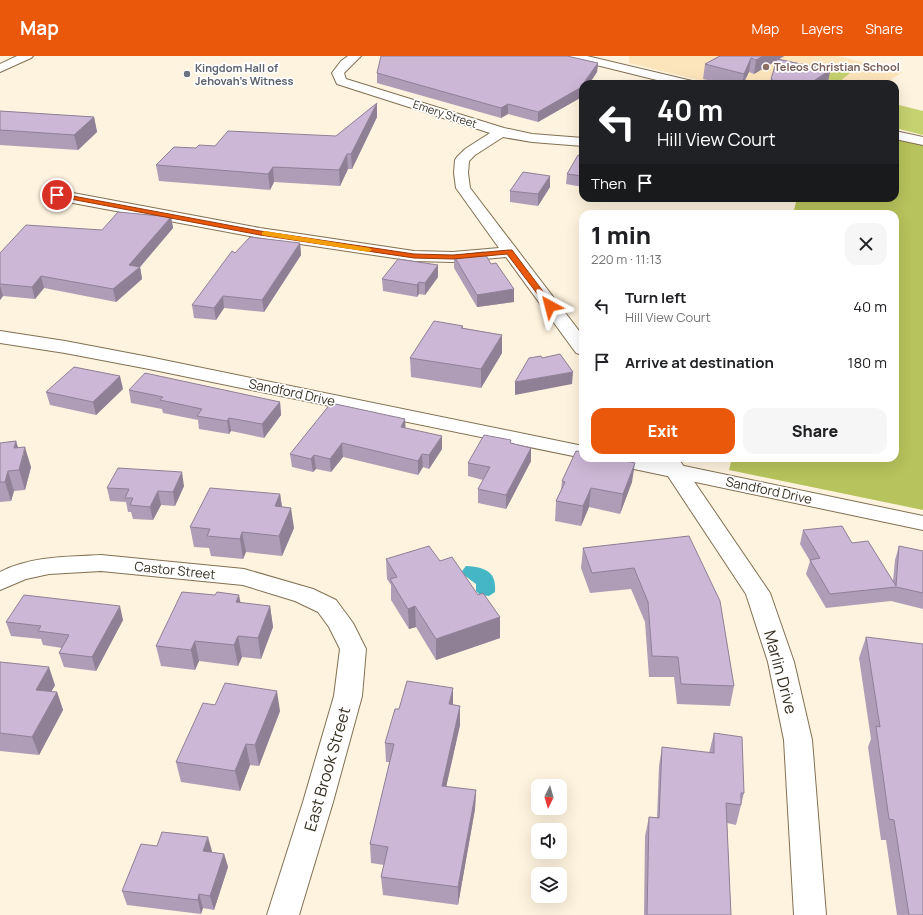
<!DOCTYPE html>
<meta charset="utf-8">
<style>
:root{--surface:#fff;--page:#f6f6f6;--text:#202124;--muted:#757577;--accent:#ea580c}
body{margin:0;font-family:Manrope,sans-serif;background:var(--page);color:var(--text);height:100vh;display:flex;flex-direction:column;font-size:15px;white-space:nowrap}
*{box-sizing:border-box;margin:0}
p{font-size:13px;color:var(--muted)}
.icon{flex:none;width:22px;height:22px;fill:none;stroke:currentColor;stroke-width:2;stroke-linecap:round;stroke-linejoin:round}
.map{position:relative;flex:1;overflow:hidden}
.panel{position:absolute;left:579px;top:154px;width:320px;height:252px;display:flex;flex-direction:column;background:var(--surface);border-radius:12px;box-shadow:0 4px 16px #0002}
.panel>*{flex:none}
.top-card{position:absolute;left:579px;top:24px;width:320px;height:122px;border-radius:12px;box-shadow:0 4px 16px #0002;background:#202124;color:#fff;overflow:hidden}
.needle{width:26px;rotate:185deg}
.buttons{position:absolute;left:531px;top:723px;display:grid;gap:8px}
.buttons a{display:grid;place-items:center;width:36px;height:36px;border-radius:8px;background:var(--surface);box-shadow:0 4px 16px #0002;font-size:20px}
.pin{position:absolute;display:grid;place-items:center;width:34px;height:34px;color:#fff;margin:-17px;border:2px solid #fff;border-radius:50%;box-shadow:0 1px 4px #0007}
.me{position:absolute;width:44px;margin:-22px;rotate:322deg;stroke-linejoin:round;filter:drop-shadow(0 0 3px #0008)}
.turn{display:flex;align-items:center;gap:14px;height:84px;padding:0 12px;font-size:18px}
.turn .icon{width:52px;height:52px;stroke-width:2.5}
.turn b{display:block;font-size:28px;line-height:34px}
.then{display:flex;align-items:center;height:38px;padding:0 12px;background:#0003;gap:8px;font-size:15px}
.round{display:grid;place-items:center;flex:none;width:42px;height:42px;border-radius:12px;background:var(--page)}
.overview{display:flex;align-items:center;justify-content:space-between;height:68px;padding:0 12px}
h1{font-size:24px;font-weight:800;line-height:30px}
.primary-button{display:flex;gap:8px;margin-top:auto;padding:8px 12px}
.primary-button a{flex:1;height:46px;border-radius:12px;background:var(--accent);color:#fff;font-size:16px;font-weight:800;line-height:46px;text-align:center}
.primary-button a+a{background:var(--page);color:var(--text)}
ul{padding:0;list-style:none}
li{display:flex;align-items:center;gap:12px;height:56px;padding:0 12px}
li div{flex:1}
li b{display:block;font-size:15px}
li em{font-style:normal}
header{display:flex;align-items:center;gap:24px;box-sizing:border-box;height:56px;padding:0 20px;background:var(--accent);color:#fff}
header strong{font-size:19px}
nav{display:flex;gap:22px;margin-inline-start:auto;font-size:14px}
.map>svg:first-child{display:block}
.built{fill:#fce4bb}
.green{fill:#c6d16f}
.forest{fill:#b7c35c}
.water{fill:#44b6c5}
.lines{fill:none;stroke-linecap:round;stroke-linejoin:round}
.street-casing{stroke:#827052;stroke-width:2}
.secondary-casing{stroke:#827052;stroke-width:2}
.highway-casing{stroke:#827052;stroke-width:2}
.street{fill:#fff;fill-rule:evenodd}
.secondary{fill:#fff;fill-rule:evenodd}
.highway{fill:#fff;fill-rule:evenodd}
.wall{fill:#af9db8}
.shaded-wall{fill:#8f8096}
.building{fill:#ccb7d6;stroke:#8f8096}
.route{fill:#ea580c;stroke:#983908}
.slow{fill:#f59e0b}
.education-dot{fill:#8d6e63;stroke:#fff;stroke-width:1.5}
.worship-dot{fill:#6b7280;stroke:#fff;stroke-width:1.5}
.labels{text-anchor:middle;stroke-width:3.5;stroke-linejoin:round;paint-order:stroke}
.far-education-label{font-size:11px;font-weight:bold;fill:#785e54;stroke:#fff;text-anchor:start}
.far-worship-label{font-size:11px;font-weight:bold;fill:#5b616d;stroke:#fff;text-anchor:start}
.far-street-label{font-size:11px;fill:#373023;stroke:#fff}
.street-label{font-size:13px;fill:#373023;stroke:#fff}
.near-street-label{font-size:16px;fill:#373023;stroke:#fff}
</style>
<header>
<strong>Map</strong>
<nav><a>Map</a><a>Layers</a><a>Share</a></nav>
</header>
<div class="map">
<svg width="923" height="859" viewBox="0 0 923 859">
<rect width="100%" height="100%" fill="#fef3de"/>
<polygon class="built" points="629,0 837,0 903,16 884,28 715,28 629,7"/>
<g class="green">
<polygon points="811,7 850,17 839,26 799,16"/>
<polygon points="895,48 923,55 923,79 895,72"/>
</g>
<polygon class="forest" points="895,80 923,87 923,454 729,414 732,402 895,402 895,158 793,158 797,142 895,142"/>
<path class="water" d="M466 510C484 511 497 515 495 536L489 540 480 539 476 535V528L464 519 462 515Z"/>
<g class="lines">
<defs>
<g id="street">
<polygon points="348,0 361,0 344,17 346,23 504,72 532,78 583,82 583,90 532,86 503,81 475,99 469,105 468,117 470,132 583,280 583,299 576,297 506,201 453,206 414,205 260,182 57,144 52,142 49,139 52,136 57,134 260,172 414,195 453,196 499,192 456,132 454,117 455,104 457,101 465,93 490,77 337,28 332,17 341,5"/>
<polygon points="566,0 587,0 692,25 694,28 673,28 568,2"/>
<polygon points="895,75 923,81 923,89 895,83"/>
<polygon points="656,402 678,402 770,537 794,606 812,684 826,859 794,859 784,684 768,606 746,538"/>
<path d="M101 499 244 513 313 533 336 544 353 567 366 593 362 640 333 746 299 859H267L303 746 334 640 340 593 329 571 318 556 295 545 243 529 101 515 49 518 26 523 0 534V516C31 500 67 501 101 499Z"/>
</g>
<g id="secondary">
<polygon points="0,275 65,285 149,301 583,390 583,402 585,402 583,402 149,313 65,297 0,287"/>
<polygon points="604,402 646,402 923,460 923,474 615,409 607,407"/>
</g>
<polygon id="highway" points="17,0 33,0 31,2 0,16 0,8"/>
</defs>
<use href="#street" class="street-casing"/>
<use href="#secondary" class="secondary-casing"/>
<use href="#highway" class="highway-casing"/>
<use href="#street" class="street"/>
<use href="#secondary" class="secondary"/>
<use href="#highway" class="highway"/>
</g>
<g class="wall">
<polygon points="720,0 784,0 779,3 830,14 828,27 826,28 770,28 771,23 777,4 754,18 749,16 743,28 725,28 703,23 705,8"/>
<polygon points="598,7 597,16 580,42 538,66 508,58 501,62 377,27 377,17"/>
<polygon points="377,47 377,61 352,113 348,113 340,130 274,126 270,134 159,125 156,109 196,92 215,90 336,80"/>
<polygon points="0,55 94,61 97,76 78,94 0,89"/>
<polygon points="583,100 583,131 566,128 567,118"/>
<polygon points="550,120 550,131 538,150 510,146 510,135"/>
<polygon points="736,142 767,142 766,146"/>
<polygon points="776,142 793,142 793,144"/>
<polygon points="171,161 173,172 140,211 142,223 116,246 44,232 35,243 3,240 0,244 0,197 102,174"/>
<polygon points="300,187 301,199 264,256 224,252 216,264 194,262 192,249 235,197"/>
<polygon points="454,200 491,208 514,233 514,246 477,251 454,212"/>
<polygon points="438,209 438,221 425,239 419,238 417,241 383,235 382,223"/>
<polygon points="463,270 463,272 502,279 502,297 481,332 411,321 410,302"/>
<polygon points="123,333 96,359 50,349 46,336"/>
<polygon points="129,334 280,346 281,359 264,382 231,375 229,378 199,373 198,364 163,357 162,353 131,347"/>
<polygon points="406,372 442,393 429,413 423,411 418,419 343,401 331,416 316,413 313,416 292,411 290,398"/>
<polygon points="16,385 18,392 31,411 25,434 14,435 11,445 0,446 0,387"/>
<polygon points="511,387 531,392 531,405 506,453 478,447 478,433 483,424 468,420 468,407"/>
<polygon points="562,425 632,426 620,458 589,451 581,470 555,465 556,445 561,434"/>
<polygon points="184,430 175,450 161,449 153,464 133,463 131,456 128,456 126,446 110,445 107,432"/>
<polygon points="280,438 282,451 294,472 282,500 246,496 243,503 211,500 209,492 194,491 190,471"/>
<polygon points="803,474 852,487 893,525 895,504 899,490 923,495 923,553 891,545 826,552 806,518 810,505 800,488"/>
<polygon points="689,480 734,630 730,650 677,648 674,621 649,621 645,566 631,533 590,537 581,512 583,492"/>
<polygon points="386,503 440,505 478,539 500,561 500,582 436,604 416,571 409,573 391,544 391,529 387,523"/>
<polygon points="241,547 270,550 273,571 261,603 242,601 238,610 199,605 195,614 161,610 156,590"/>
<polygon points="123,564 96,615 64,611 59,597 62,592 43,589 41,583 11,580 6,566"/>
<polygon points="866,581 923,859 897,859 886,784 881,784 868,691 871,683 859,602"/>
<polygon points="0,606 55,629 51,636 57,636 63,654 39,699 0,695"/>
<polygon points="215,649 280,655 259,710 250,709 240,735 181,726 176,706"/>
<polygon points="453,649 460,650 460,669 446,731 476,734 475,753 458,849 383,839 381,821 384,809 371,807 370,788 390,706 386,706 385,687 399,653"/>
<polygon points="714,677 744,737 736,769 727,767 731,859 644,859 645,780 649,761 657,762 659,710 662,691 709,697"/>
<polygon points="212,795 211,796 224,798 228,811 214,854 203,852 201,858 127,849 122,835"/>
</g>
<g class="shaded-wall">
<polygon points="763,0 784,0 754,18 756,4"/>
<polygon points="751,2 749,16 743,28 742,28 744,18"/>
<polygon points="598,7 597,16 589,28 583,28"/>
<polygon points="830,14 828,27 826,28 809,28"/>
<polygon points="583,29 583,37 580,42 538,66 538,56"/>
<polygon points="377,47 377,61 352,113 351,98"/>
<polygon points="508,48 508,58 501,62 501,52"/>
<polygon points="94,61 97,76 78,94 74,79"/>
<polygon points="347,98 348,113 340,130 339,114"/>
<polygon points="273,111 274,126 270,134 268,118"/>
<polygon points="550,120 550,131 538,150 538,138"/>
<polygon points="171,161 173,172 140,211 142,223 116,246 113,233 129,209"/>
<polygon points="300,187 301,199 264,256 262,244"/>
<polygon points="438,209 438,221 425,239 425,227"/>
<polygon points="41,220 44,232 35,243 32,231"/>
<polygon points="419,226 419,238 417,241 417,229"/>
<polygon points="0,229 3,240 0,244"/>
<polygon points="514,233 514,246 477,251 477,239"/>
<polygon points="223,240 224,252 216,264 214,252"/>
<polygon points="502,279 502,297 481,332 481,313"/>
<polygon points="573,316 572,328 515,339 515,326"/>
<polygon points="120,320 123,333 96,359 93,346"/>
<polygon points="280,346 281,359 264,382 262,368"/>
<polygon points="229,362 231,375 229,378 227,365"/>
<polygon points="405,363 406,377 401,371"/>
<polygon points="442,380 442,393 429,413 429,399"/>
<polygon points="16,385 22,405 25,391 31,411 25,434 19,414 14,392"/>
<polygon points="342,387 343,401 331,416 330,403"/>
<polygon points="531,392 531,405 506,453 506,439"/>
<polygon points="422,398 423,411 418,419 418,405"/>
<polygon points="314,399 316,413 313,416 311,403"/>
<polygon points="635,407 632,426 620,458 623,438"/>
<polygon points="8,415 14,435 11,445 5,426"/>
<polygon points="182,416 184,430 175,450 173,436"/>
<polygon points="591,432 589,451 581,470 583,450"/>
<polygon points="158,435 161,449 153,464 150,451"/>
<polygon points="280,438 283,458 275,450"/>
<polygon points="291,452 294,472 282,500 279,480"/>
<polygon points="242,476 246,496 243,503 240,483"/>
<polygon points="239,539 243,559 236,546"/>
<polygon points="120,550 123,564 96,615 92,601"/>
<polygon points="270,550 273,571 261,603 258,582"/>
<polygon points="415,550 416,571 409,573 408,553"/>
<polygon points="500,561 500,582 436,604 436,583"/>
<polygon points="238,580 242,601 238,610 234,589"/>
<polygon points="195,585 199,605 195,614 191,594"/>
<polygon points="49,611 55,629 42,652 36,634"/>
<polygon points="453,632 453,650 449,648"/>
<polygon points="277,635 280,655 259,710 255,689"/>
<polygon points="57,636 63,654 39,699 32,681"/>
<polygon points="460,650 460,669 442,749 442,730"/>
<polygon points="246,688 250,709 240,735 235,715"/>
<polygon points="476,734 475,753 458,849 458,831"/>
<polygon points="208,781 212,795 207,809 203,795"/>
<polygon points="224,798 228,811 214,854 210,840"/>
<polygon points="199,838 203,852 201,858 198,844"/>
</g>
<g class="building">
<polygon points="381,0 567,0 598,7 580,32 538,56 508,48 501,52 377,17"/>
<polygon points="720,0 763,0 756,4 751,2 744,18 705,8"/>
<polygon points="777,3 830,14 809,28 772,28 773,24 771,23"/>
<polygon points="653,25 681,28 652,28"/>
<polygon points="377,47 351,98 347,98 339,114 273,111 268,118 156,109 174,91 196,92 199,89 215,90 228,75 336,80"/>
<polygon points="0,55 94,61 74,79 0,74"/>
<polygon points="578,99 583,100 583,120 567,118"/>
<polygon points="523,116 550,120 538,138 510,135"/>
<polygon points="118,156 171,161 129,209 140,211 113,233 41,220 32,231 0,228 0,197 26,169 102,174"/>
<polygon points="250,181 300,187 262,244 223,240 214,252 192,249 232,195 235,197"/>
<polygon points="484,196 491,208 496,207 514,233 477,239 454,200"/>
<polygon points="398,203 438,209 425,227 419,226 417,229 382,223"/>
<polygon points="434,265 463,270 461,272 502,279 481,313 410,302"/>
<polygon points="560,298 573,316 515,326 529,302 541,300 542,302"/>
<polygon points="74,311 120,320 93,346 46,336"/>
<polygon points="145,317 280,346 262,368 229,362 227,365 197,360 202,353 160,344 163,341 129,334"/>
<polygon points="331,347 405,363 401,371 442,380 429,399 422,398 418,405 342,387 330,403 314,399 311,403 290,398"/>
<polygon points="484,379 511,384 510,387 531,392 506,439 478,433 490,411 468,407"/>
<polygon points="16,385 14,392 25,391 19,414 8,415 5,426 0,426 0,387"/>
<polygon points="576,395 583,396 583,402 611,402 635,407 623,438 591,432 583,450 556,445 565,426 562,425"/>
<polygon points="118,412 182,416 173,436 158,435 150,451 130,449 133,442 125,442 129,433 107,432"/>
<polygon points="210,432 280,438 275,450 291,452 279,480 242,476 240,483 207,480 210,473 190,471"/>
<polygon points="842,470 852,487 868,485 896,530 899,490 923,495 923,537 896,531 830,538 810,504 820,502 803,474"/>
<polygon points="689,480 720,545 734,630 681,628 678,601 652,600 648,546 634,512 592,517 583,492"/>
<polygon points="429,490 440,505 452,501 478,539 483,537 500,561 436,583 415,550 408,553 390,523 397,521 386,503"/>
<polygon points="182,536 215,539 217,536 239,539 236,546 270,550 258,582 238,580 234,589 195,585 191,594 156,590"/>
<polygon points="24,539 120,550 92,601 59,597 69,579 38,575 41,570 6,566"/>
<polygon points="866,581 923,588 923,859 909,859 894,764 889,763 876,670 880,671"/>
<polygon points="0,606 49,611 36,634 57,636 32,681 0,677"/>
<polygon points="407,625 453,632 449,648 460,650 442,730 476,734 458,831 381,821 388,791 370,788 394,688 385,687 395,653 399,653"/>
<polygon points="225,627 277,635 255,689 246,688 235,715 176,706 203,647 215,649"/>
<polygon points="714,677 742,681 744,737 741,737 741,749 726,747 731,859 647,859 649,761 659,762 662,691 714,697"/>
<polygon points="162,776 208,781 203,795 224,798 210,840 199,838 198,844 122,835 141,788 157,790"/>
</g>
<polygon class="route" points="57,137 260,175 414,198 453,199 509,194 512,194 554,250 553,252 548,252 507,198 453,203 414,202 260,179 55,140 54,139"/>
<polygon class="slow" points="265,175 369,192 372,194 369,196 262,179 262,176"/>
<circle class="education-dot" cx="766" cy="11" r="4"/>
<circle class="worship-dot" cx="187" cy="18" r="4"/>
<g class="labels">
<g class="far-education-label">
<text x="774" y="15">Teleos Christian School</text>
</g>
<g class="far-worship-label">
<text x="195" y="16">Kingdom Hall of<tspan x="195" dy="13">Jehovah’s Witness</tspan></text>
</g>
<g class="far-street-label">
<text transform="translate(445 58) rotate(18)" y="4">Emery Street</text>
</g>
<g class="street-label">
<text transform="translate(292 336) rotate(12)" y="5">Sandford Drive</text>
<text transform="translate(769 434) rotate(12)" y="5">Sandford Drive</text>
<text transform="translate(175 514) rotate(6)" y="5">Castor Street</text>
</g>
<g class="near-street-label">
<text transform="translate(781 616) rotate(75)" y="6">Marlin Drive</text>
<text transform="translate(327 713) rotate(-74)" y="6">East Brook Street</text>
</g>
</g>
</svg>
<div class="buttons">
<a><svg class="needle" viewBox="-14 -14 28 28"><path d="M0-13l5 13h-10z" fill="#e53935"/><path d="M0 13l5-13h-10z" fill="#757577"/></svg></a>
<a><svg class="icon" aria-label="sound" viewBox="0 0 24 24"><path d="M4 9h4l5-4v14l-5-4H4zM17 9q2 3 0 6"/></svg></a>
<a><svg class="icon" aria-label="layers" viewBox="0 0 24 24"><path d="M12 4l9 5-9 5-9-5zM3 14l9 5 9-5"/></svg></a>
</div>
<div class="pin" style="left:57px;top:139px;background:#d93025"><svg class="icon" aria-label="arrive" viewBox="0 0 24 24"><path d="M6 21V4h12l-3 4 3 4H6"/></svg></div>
<svg class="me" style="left:550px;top:250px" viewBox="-20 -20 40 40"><path d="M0-17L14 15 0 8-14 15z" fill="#ea580c" stroke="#fff" stroke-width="4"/></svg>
<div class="top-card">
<div class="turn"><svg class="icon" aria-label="left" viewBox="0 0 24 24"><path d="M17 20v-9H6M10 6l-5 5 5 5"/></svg><div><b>40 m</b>Hill View Court</div></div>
<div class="then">Then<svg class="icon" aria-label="arrive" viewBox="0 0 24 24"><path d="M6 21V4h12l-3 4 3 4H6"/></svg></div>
</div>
<section class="panel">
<div class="overview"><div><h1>1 min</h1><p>220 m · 11:13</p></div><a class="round"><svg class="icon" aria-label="close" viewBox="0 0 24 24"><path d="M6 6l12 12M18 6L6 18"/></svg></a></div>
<ul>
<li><svg class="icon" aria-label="left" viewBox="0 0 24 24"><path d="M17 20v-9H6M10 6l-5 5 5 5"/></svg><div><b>Turn left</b><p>Hill View Court</p></div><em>40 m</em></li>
<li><svg class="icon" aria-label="arrive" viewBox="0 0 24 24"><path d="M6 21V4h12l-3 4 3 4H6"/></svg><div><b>Arrive at destination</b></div><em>180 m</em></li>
</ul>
<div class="primary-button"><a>Exit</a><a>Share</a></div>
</section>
</div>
